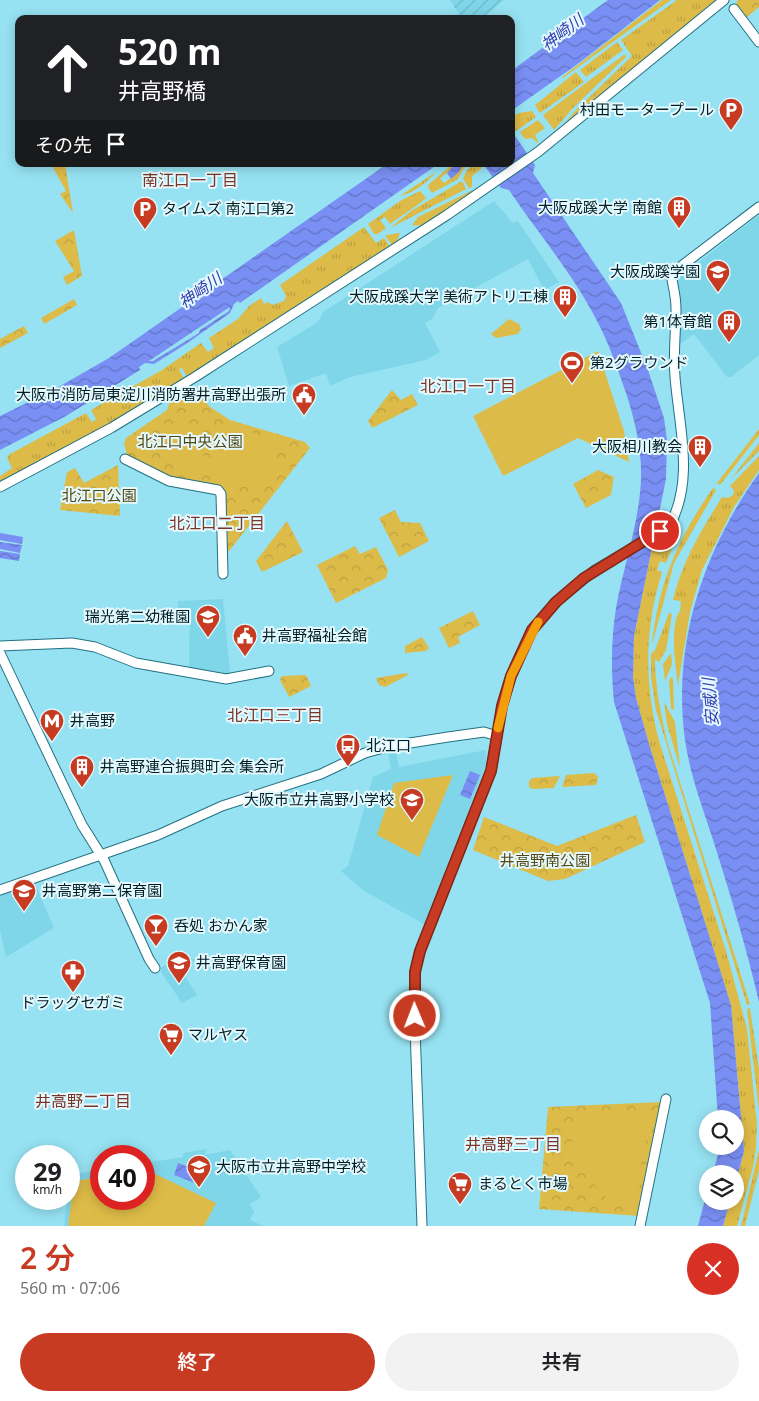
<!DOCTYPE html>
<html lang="ja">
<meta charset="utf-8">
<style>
:root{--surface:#fff;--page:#f2f2f2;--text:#202124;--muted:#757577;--accent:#c63b21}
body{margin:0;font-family:"Noto Sans","Noto Sans JP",sans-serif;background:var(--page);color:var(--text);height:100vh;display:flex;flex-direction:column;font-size:19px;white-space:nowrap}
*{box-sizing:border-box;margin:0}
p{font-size:16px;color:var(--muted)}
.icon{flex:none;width:28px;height:28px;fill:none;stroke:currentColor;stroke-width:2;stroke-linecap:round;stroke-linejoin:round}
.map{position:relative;height:1226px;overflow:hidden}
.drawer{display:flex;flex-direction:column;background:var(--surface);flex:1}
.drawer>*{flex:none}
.banner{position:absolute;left:15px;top:15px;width:500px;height:152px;border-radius:10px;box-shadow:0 2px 12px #0003;background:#202124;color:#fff;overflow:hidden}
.controls{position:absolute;left:699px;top:1110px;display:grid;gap:10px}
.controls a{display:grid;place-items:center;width:45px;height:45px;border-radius:50%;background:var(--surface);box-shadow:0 2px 12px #0003;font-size:25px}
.speed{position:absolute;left:15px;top:1145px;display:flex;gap:10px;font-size:25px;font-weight:700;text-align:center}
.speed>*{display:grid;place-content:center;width:65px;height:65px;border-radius:50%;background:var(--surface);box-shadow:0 2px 12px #0003;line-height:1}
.speed small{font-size:12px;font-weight:400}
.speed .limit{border:8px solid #d22;background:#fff;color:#111}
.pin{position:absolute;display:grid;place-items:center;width:42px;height:42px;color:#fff;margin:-21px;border:2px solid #fff;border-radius:50%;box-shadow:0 1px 5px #0007}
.me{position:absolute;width:55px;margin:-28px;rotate:359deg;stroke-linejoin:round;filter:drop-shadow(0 0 4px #0008)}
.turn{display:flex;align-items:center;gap:18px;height:105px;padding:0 20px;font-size:22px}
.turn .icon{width:65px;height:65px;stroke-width:2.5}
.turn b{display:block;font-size:35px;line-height:42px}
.then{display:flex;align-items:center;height:48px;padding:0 20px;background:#0003;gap:10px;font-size:19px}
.round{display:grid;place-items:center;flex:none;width:52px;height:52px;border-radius:26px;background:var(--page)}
.summary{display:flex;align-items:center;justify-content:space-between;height:85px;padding:0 20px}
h1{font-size:30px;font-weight:600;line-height:38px;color:var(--accent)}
.action{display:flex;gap:10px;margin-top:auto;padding:10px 20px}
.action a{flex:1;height:58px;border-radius:30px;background:var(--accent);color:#fff;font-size:20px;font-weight:600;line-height:58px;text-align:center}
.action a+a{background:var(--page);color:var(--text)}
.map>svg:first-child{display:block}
.built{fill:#7fd6e9}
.industrial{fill:url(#industrial-furrows)}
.grass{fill:url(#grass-tufts)}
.forest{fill:url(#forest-crowns)}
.garden{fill:#ddbb48}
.water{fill:url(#water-waves);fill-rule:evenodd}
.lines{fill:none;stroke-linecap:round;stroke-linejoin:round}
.minor-casing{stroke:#227180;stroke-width:11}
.minor{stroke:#fff;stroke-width:9}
.route-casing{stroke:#812615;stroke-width:12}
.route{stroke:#c63b21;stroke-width:9}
.slow{stroke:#f59e0b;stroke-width:9}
.labels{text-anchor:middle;stroke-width:4;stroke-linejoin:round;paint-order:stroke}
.poi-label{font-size:15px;fill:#001e25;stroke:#e4f9fe;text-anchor:start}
.park-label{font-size:15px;fill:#564712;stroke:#e4f9fe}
.water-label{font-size:16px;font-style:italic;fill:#353eb1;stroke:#e4f9fe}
.neighbourhood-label{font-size:16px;fill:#7a3527;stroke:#e4f9fe}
</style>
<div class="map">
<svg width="759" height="1226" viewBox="0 0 759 1226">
<defs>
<pattern id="industrial-furrows" width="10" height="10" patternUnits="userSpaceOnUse" patternTransform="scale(1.25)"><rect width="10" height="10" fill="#7fd6e9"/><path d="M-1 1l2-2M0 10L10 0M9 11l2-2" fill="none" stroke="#6cb7c8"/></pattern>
<pattern id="grass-tufts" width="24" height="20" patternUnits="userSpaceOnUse" patternTransform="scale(1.25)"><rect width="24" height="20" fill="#ddbb48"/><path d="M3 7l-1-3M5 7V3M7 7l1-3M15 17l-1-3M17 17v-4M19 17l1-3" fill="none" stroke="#bca03f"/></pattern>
<pattern id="forest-crowns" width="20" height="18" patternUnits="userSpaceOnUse" patternTransform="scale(1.25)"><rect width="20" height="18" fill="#ddbb48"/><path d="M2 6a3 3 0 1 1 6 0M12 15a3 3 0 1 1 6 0" fill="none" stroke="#bca03f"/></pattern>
<pattern id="water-waves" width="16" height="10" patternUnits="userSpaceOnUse" patternTransform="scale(1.25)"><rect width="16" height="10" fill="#7a8ff4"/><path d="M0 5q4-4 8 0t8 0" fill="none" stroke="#6274c5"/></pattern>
</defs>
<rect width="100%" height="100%" fill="#96e2f2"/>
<g class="built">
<polygon points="494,201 513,223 518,221 559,282 544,290 528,259 438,308 432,319 425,323 440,352 426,360 350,377 330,386 326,373 289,386 277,347 318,322 323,312"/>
<polygon points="759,215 759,355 731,377 727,377 694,334 680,344 678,341 675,281"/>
<polygon points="223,599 230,672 228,675 189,668 190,608 178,608 178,601"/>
<polygon points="486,750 486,765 424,924 364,891 341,871 348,866 373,777 391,769 388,754 396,752 399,767"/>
<polygon points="35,883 54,928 6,957 0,931 0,895"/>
<polygon points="180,953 195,960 181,970 197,995 182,1003 161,972 161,968"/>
<polygon points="207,1149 204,1155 230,1150 261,1197 250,1204 254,1212 250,1220 264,1226 64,1226 67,1199 69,1199 69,1175 101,1170 101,1199 144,1199 144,1163 183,1157 183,1153"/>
</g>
<polygon class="industrial" points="450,0 504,0 481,19 462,19"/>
<g class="grass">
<polygon points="662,0 671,0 563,78 562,77"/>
<polygon points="677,0 717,0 559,130 576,110 632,56 621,40"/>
<polygon points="617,42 623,50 586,77 580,70"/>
<polygon points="625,54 626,57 573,108 554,130 543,115"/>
<polygon points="576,72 584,82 540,113 535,105"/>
<polygon points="532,111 536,117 516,131 511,128 511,118 519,113"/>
<polygon points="538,120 545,128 535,135 539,144 532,138 525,139 520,132"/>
<polygon points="453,164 455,164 455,167 440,178 444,183 459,172 463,164 470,164 464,168 458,179 432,193 428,187 429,184"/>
<polygon points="475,164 479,164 482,168 472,176 472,187 469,188 463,179 467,170"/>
<path d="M436 172C428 182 413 193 400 196Z"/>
<polygon points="462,181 466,189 390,228 411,211"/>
<polygon points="473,190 473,193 424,226 412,225 418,217"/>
<path d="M420 191 426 198C423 202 398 218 390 224L385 217 380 220 386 228 378 234H374L368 224 400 201Z"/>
<polygon points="364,227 376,243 384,238 391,248 187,377 182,368 179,369 184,379 109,424 0,483 0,476 12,468 7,458 10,454 86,413 92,422 96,419 91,410 162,370 201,343 208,352 214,348 209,338 238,319 249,306 261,298 264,304 268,302 272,305 284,301 286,296 280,285"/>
<polygon points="400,233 396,244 393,246 386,237 386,235"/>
<polygon points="759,429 759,435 720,485 717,483"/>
<polygon points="759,443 759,451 731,479"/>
<path d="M759 456V470L734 507 702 570 690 612 680 611 681 601 673 600C682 561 701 531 722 497L728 498 733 495 734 490 730 486Z"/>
<path d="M713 488 716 490 674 563 652 645C658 584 678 538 713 488Z"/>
<path d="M670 536 673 546 666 563 660 561 657 570 662 572C644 630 644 686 660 744L726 951 747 1029 757 1124 756 1148 753 1167 737 1226H723L730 1201H735V1185L744 1151 731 1005 649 744 636 698 633 677 634 636 653 543Z"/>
<path d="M669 613 672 614 666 650 659 662 655 659C655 687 661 714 667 741L750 1004 747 1005 656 710 651 677V654L655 650Z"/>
<polygon points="664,702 675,722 680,768 667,724"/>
<polygon points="750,1008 759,1069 759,1110 747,1009"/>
<polygon points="759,1150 759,1170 745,1226 741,1226"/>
</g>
<g class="forest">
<polygon points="738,0 759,0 759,7 746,18 736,4"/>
<polygon points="51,164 65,164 73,213 60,194 66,191"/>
<polygon points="74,230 82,276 67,285 63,277 74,271 55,241"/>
<polygon points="74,299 77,305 44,324 41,318"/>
<polygon points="24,326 28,333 0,348 0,339"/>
<polygon points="191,386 210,407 230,420 305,442 310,448 229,551 226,551 223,488 170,477 128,459 124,443 126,438 167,410 171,398"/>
<polygon points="392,390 401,400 412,394 418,405 372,428 368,421"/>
<polygon points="118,465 120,516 60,510 67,472 75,468 84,483"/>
<polygon points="598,470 614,477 611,495 586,508 573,484"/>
<polygon points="395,510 401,522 420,523 429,541 399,557 379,518"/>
<polygon points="287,521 303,552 262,572 256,561"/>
<polygon points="355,546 360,554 376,547 388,570 386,578 336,603 317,565"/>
<polygon points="473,611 480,625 458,637 460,643 449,648 439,628"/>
<polygon points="422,637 429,648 426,651 405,653 405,646"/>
<polygon points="407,673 408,675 385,687 379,685 376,678"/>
<polygon points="306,675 311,686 289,697 280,680 282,676"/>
<polygon points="594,773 598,777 596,785 562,787 566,775"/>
<polygon points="560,776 554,788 533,789 529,787 529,781 532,778"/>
<polygon points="636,815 645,842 565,879 548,881 473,850 484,817 557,846"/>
<polygon points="662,1102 639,1216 539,1209 548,1107"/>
</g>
<g class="garden">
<polygon points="509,319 519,324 521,329 518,334 496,338 491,334"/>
<polygon points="598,351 624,431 629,462 578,438 503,476 473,416"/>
<polygon points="225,425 276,440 280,446 269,486 260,491 213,478 208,471 218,429"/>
<polygon points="173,428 208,438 199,471 193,470 192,473 185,470 185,468 163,462"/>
<path d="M680 611 690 612 678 685C676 668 669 624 680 611Z"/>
<polygon points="671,653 672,664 665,681 663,664"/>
<polygon points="671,677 673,679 674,710 671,709 669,681"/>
<polygon points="453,775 419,857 377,835 394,783"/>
<polygon points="645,1112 650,1121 637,1183 635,1206 613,1205 570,1158 574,1119 580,1114"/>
<polygon points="149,1171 216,1203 204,1226 68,1226 74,1181 101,1177 101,1199 144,1199 144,1172"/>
</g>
<g class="water">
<polygon points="608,0 660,0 579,63 511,111 511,71"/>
<path d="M511 135 516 137 535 165 533 173 621 303 648 370 664 418 667 440 666 479 634 636 633 677 636 698 649 744 731 1005 744 1151 735 1185V1174H713L720 1146H735V1119H718L710 1003 614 702C611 670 611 640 616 608 623 569 636 532 640 493 644 459 637 428 627 396 618 370 609 343 596 319 573 274 537 232 509 190L501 188 483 164H511Z"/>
<path d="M387 164H438L240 303 238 301 234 304 230 313 186 344 154 364 145 363 139 367 140 370 66 416 0 450V416L55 389 109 358ZM230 307 229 311 200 330 199 333 153 361H149Z"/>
<polygon points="455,164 463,164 459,172 451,179 447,173"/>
<path d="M759 473V1002C747 950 731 897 715 846 704 811 690 776 685 740 672 644 703 551 759 473Z"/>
<polygon points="0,533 23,537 22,544 0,540"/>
<polygon points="0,542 22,545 20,553 0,549"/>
<polygon points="0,551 20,554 19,561 0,558"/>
<polygon points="470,771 480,775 470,799 460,795"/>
<polygon points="178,1163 202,1172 198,1184 174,1175"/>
<polygon points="707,1192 708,1201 730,1201 723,1226 698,1226"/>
</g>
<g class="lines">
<defs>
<g id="minor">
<polyline points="734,9 759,42"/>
<polyline points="125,459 169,481 218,490 221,494 223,574"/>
<polyline points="0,487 111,428 195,377 447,215 538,152 724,0"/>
<polyline points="0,646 72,643 95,647 136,663 226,679 269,671"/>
<polyline points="0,653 82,825 104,860 149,959 155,968"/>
<polyline points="0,890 158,835 222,806 321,774 365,753 391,746 448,737 484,732 497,736"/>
<path d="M422 1226 414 999 415 972 420 951 491 771 502 706 511 676 532 630 556 602 595 570 669 527C695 480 679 427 675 377 673 354 676 331 676 308 676 297 673 286 671 274L759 207"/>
<polyline points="640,1226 666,1099"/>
</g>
</defs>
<use href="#minor" class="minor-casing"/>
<use href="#minor" class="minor"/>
</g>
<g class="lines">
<defs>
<polyline id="route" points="415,1016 415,972 420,951 491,771 502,706 511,676 532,630 556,602 584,578 660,531"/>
</defs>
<use href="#route" class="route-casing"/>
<use href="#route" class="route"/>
<polyline class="slow" points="498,728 511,676 538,622"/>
</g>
<defs>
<symbol id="parking-pin" viewBox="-11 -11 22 30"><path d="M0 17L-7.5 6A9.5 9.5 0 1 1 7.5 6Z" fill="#c63b21" stroke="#e4f9fe"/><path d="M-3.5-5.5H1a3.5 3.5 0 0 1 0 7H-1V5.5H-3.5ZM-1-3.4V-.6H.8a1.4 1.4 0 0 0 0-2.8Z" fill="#fff"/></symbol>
<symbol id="building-pin" viewBox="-11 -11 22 30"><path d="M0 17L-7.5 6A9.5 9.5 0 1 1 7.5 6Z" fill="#c63b21" stroke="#e4f9fe"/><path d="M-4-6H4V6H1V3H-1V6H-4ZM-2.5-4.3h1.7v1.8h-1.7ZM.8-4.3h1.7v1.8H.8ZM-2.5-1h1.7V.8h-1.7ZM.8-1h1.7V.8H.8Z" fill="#fff"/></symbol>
<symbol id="school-pin" viewBox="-11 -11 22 30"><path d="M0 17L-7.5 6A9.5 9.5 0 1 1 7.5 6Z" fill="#c63b21" stroke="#e4f9fe"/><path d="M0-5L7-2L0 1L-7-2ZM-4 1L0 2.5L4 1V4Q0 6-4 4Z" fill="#fff"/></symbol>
<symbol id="stadium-pin" viewBox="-11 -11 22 30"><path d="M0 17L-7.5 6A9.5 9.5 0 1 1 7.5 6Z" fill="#c63b21" stroke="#e4f9fe"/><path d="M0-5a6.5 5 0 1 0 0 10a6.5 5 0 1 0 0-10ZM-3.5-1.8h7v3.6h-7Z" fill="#fff"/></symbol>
<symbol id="civic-pin" viewBox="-11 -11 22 30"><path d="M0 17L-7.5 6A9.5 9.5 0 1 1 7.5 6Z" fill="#c63b21" stroke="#e4f9fe"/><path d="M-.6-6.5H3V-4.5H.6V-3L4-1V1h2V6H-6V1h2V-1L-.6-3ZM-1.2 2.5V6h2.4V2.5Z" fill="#fff"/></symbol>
<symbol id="metro-pin" viewBox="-11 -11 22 30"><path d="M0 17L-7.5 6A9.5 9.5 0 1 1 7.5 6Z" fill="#c63b21" stroke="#e4f9fe"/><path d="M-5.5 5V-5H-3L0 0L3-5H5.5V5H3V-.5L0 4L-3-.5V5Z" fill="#fff"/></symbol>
<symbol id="bus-pin" viewBox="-11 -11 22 30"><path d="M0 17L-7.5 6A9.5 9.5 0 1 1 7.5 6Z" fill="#c63b21" stroke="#e4f9fe"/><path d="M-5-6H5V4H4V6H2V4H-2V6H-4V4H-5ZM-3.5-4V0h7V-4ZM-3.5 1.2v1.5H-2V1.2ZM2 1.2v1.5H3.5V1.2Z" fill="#fff"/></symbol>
<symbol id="bar-pin" viewBox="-11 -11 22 30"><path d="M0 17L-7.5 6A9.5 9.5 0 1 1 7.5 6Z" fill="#c63b21" stroke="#e4f9fe"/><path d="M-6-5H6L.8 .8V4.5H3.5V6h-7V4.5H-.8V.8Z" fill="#fff"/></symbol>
<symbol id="pharmacy-pin" viewBox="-11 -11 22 30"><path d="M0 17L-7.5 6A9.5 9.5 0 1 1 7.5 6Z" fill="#c63b21" stroke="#e4f9fe"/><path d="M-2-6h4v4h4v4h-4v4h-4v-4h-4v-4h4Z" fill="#fff"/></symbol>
<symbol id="supermarket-pin" viewBox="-11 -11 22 30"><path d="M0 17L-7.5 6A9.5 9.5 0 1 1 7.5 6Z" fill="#c63b21" stroke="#e4f9fe"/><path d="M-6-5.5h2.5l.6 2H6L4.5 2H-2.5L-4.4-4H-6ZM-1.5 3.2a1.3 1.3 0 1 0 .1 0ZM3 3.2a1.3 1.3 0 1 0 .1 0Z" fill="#fff"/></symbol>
</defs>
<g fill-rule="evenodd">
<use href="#parking-pin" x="717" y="96" width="28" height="38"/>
<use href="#building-pin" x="665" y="194" width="28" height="38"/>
<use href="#parking-pin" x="131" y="195" width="28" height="38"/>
<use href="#school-pin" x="704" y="258" width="28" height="38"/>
<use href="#building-pin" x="551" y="283" width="28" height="38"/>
<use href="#building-pin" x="715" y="308" width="28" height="38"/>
<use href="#stadium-pin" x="558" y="349" width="28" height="38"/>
<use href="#civic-pin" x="290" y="381" width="28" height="38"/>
<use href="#building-pin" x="686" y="433" width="28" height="38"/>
<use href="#school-pin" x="194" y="603" width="28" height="38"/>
<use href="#civic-pin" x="231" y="622" width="28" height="38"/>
<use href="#metro-pin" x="38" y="707" width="28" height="38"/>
<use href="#bus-pin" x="334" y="732" width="28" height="38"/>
<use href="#building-pin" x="68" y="753" width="28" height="38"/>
<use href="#school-pin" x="398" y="786" width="28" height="38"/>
<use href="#school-pin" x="10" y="877" width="28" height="38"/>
<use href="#bar-pin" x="142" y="912" width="28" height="38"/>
<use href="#school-pin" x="165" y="949" width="28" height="38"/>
<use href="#pharmacy-pin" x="59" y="958" width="28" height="38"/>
<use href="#supermarket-pin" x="157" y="1021" width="28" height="38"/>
<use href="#school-pin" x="185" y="1153" width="28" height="38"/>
<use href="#supermarket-pin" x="446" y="1170" width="28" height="38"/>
</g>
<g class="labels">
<g class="poi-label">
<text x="714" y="115" text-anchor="end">村田モータープール</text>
<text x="662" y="213" text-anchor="end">大阪成蹊大学 南館</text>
<text x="162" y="214">タイムズ 南江口第2</text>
<text x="700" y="277" text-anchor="end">大阪成蹊学園</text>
<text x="548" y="302" text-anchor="end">大阪成蹊大学 美術アトリエ棟</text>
<text x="712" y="327" text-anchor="end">第1体育館</text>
<text x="590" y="368">第2グラウンド</text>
<text x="286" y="400" text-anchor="end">大阪市消防局東淀川消防署井高野出張所</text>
<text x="682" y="452" text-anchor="end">大阪相川教会</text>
<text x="190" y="622" text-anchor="end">瑞光第二幼稚園</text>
<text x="262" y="641">井高野福祉会館</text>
<text x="70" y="726">井高野</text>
<text x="366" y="751">北江口</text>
<text x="100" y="772">井高野連合振興町会 集会所</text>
<text x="394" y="805" text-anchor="end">大阪市立井高野小学校</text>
<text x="42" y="896">井高野第二保育園</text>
<text x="174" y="931">呑処 おかん家</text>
<text x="196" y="968">井高野保育園</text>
<text x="73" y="1008" text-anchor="middle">ドラッグセガミ</text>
<text x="188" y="1040">マルヤス</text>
<text x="216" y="1172">大阪市立井高野中学校</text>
<text x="478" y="1189">まるとく市場</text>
</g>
<g class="park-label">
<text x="190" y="447">北江口中央公園</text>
<text x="99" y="501">北江口公園</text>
<text x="545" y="866">井高野南公園</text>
</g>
<g class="water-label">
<text transform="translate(562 32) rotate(-37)" y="6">神崎川</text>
<text transform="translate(200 290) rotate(-35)" y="6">神崎川</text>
<text transform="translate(710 702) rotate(-95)" y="6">安威川</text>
</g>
<g class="neighbourhood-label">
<text x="190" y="186">南江口一丁目</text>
<text x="468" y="392">北江口一丁目</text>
<text x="217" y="529">北江口二丁目</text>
<text x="275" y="721">北江口三丁目</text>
<text x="83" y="1107">井高野二丁目</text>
<text x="513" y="1150">井高野三丁目</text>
</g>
</g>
</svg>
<div class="controls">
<a><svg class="icon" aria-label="search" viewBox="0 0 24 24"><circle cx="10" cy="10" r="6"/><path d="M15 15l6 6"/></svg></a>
<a><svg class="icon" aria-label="layers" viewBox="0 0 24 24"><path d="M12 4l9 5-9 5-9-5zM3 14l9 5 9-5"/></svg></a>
</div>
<div class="speed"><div>29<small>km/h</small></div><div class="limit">40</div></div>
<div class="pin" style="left:660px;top:531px;background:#d93025"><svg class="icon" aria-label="arrive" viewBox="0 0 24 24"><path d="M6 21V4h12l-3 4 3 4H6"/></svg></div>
<svg class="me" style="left:415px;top:1016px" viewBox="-20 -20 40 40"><circle r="17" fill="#c63b21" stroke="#fff" stroke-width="3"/><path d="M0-11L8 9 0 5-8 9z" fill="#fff"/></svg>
<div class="banner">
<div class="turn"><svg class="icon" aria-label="ahead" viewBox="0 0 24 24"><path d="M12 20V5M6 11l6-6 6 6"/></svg><div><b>520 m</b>井高野橋</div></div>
<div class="then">その先<svg class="icon" aria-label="arrive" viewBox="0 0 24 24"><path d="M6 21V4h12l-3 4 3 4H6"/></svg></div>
</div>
</div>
<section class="drawer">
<div class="summary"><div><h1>2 分</h1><p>560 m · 07:06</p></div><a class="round" style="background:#d93025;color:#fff"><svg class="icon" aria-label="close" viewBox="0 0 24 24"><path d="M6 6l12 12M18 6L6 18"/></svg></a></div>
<div class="action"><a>終了</a><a>共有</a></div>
</section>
